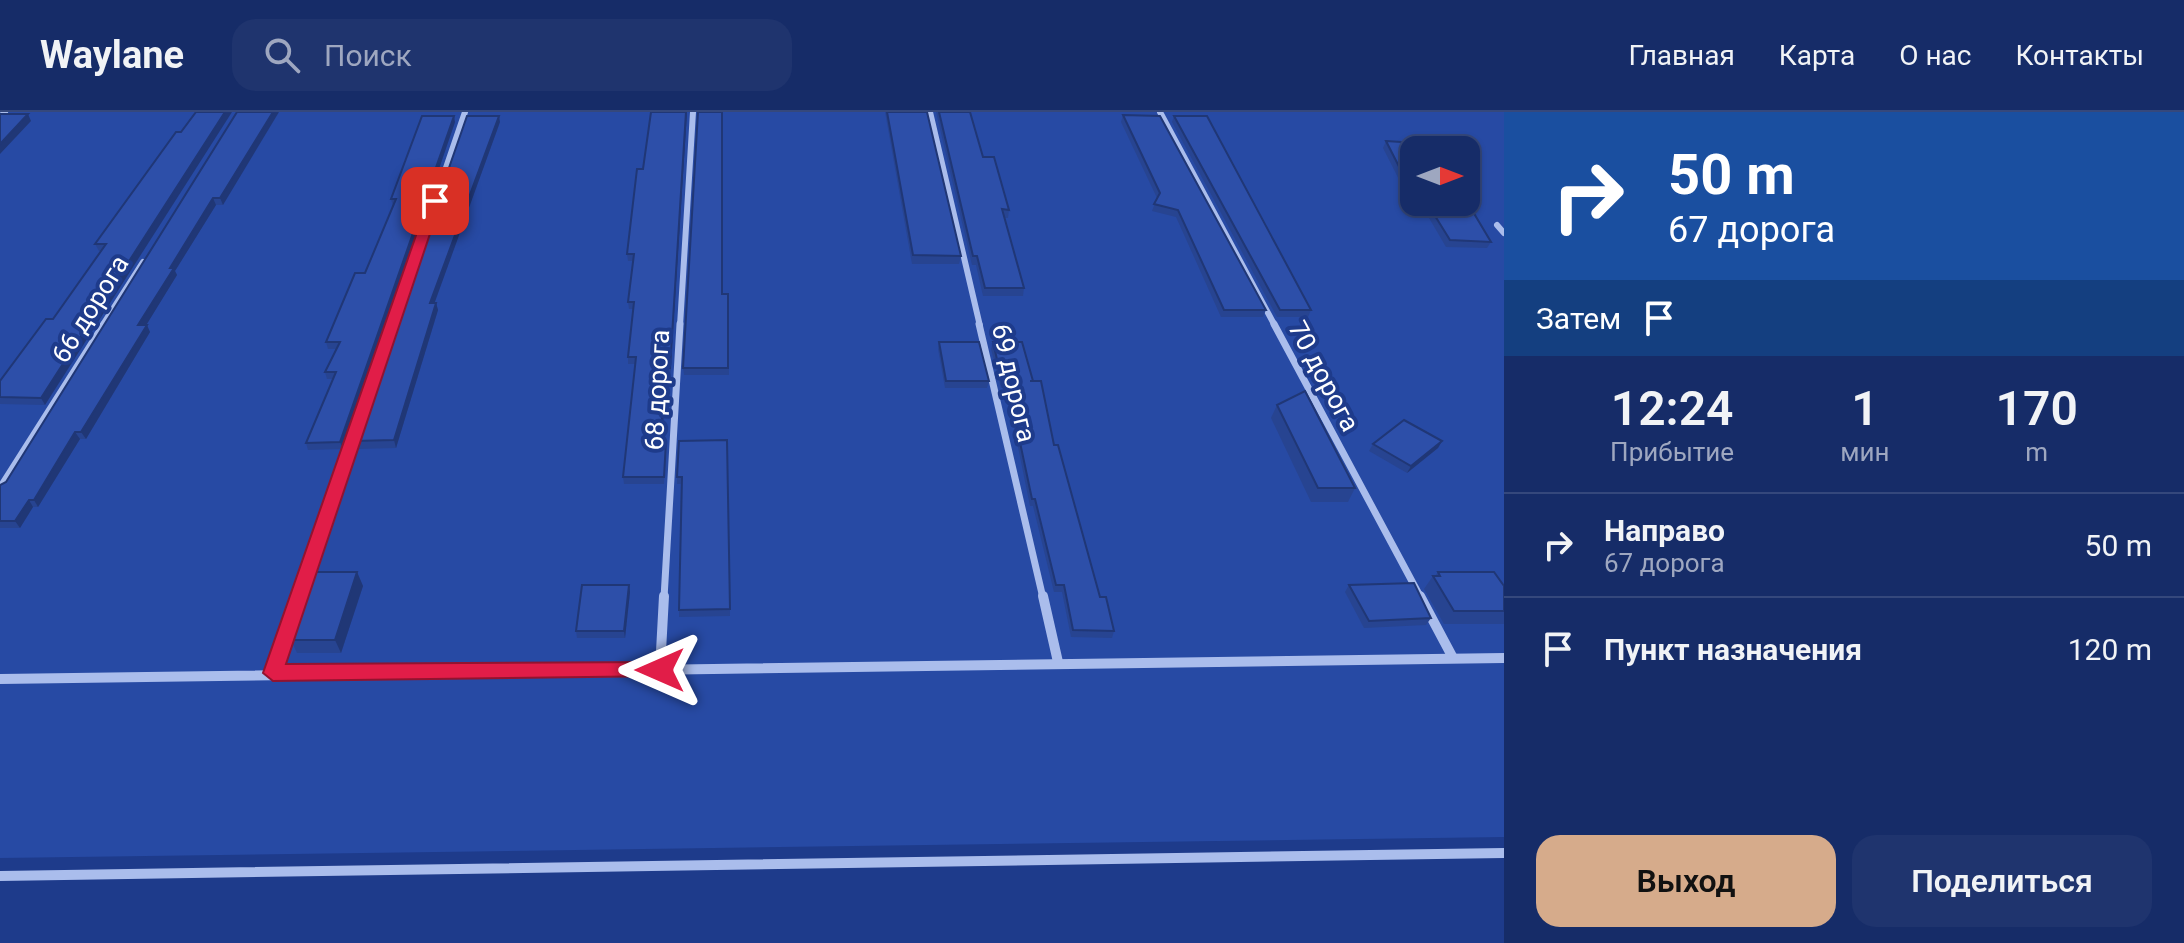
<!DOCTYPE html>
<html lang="ru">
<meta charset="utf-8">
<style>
:root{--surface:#162c68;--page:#1f346e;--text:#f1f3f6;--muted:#9ea7c0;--line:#35487c;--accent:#d6ab8b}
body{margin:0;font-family:Roboto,sans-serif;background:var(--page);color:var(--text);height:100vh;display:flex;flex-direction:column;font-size:30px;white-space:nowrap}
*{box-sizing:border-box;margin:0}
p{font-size:26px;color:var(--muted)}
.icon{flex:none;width:44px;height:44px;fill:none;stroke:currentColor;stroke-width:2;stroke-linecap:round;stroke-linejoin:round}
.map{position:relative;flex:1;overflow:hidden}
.panel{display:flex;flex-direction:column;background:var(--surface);width:680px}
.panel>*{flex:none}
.hud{background:#1a4fa0;color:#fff;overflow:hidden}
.needle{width:52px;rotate:90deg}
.buttons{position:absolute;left:1400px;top:24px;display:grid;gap:16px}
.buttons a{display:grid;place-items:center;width:80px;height:80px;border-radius:16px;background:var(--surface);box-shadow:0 2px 6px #0004,0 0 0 2px var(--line);font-size:40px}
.pin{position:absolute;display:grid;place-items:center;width:68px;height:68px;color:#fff;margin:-34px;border-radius:16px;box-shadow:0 4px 12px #0006}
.me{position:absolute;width:88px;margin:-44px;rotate:270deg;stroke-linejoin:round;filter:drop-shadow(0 0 6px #0008)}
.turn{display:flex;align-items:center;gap:28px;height:168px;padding:0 32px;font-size:36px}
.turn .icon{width:104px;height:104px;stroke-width:2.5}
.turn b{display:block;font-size:56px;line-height:68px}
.then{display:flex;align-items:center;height:76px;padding:0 32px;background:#0003;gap:16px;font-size:30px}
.eta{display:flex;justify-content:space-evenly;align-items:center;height:136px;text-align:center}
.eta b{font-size:48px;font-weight:600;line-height:56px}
.button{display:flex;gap:16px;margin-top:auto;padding:16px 32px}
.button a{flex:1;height:92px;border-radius:24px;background:var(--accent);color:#111;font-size:32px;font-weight:600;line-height:92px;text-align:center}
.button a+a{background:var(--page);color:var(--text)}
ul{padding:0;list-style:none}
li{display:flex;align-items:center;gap:24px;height:104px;padding:0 32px;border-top:2px solid var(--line)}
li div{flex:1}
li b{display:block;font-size:30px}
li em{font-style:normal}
header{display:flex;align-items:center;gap:48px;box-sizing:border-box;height:112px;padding:0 40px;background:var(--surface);border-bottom:2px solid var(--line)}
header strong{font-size:38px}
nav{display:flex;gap:44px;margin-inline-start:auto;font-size:28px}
.search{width:560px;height:72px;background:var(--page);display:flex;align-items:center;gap:20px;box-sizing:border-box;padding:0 28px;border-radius:24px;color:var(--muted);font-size:30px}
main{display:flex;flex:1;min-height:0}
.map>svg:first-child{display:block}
.green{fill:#274aa4;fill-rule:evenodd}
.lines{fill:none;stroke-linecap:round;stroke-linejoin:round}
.minor-far2{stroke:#aabdec;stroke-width:6}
.minor-far1{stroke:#aabdec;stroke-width:7}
.minor{stroke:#aabdec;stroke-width:10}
.wall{fill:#274491}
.shaded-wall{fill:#203776}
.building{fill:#2d4fa9;stroke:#203776;stroke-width:2}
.route{fill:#e11d48;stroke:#92132f;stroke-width:2}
.labels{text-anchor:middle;stroke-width:8;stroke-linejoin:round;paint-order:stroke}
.street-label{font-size:26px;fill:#fff;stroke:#1e3b8b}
</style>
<header>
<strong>Waylane</strong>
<div class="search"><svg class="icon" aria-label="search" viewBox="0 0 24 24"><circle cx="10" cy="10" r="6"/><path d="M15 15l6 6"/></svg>Поиск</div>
<nav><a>Главная</a><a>Карта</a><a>О нас</a><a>Контакты</a></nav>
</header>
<main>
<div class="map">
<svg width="1504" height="831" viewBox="0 0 1504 831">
<rect width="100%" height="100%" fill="#1e3b8b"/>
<path class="green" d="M0 0H1504V725L0 746ZM1414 38H1466V90H1414Z"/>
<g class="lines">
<g class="minor-far2">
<polyline points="930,0 980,214"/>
<polyline points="1160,0 1275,214"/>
<polyline points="0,5 5,0"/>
<polyline points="1497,113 1504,121"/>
<polyline points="102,214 143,150"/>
<polyline points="392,214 465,0"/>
<polyline points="680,214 693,0"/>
</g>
<g class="minor-far1">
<polyline points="979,212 1043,486"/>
<polyline points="1274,212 1421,486"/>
<polyline points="0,376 104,212"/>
<polyline points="299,486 392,212"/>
<polyline points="664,486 680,212"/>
</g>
<g class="minor">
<polyline points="1043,484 1058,550"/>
<polyline points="1420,484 1453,546"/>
<polyline points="660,558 664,484"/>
<polyline points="273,561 299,484"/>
<polyline points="0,567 1504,546"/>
<polyline points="0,764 1504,741"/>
</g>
</g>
<g class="wall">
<polygon points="237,0 223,93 216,93 175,159 177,163 146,213 150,220 86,327 80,327 38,395 33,395 20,416 0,416 0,373 6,370"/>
<polygon points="651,0 687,0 670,263 667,263 661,329 666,329 666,336 664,372 624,372 623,365 636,252 628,252 628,245 634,197 629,197 628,190 633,149 628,149 627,142 643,57"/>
<polygon points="885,0 927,0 961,144 959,152 912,152"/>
<polygon points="936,0 970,0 983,45 1009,98 1008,106 1004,106 1024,176 1023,184 983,184 976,153 972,153"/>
<polygon points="1123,3 1266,198 1263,205 1221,205 1176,105 1152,99 1157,86 1121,10"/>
<polygon points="1174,4 1311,198 1308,205 1277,205 1172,10"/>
<polygon points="455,10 343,337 308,338 306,331 333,267 327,267 325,260 336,237 328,237 326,230 365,161 393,94 391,87"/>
<polygon points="500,10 434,191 436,191 438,198 396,336 357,337 354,329"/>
<polygon points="181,20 45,293 0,292 0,269 53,207 101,139 99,139 95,132"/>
<polygon points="1386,29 1414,38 1414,90 1466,90 1491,130 1487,136 1446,135 1429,106 1418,105 1383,36"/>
<polygon points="722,182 728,182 729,263 684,263 683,256"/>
<polygon points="939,230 989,269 987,276 945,276 938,237"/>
<polygon points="993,230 1033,269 1054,333 1100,485 1114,519 1112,526 1071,525 1062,480 1054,480 1033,394 1030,394 1006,276 1001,276 991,237"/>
<polygon points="1277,293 1355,376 1348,390 1311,390 1271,306"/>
<polygon points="727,328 730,504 679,505 681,372 677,372 677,365"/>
<polygon points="1442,329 1438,336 1407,361 1369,339 1373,332"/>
<polygon points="357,460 363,474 341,541 297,541 291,528"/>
<polygon points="1438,460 1504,474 1504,512 1444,512 1424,477 1433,464 1435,464"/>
<polygon points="629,473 630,480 625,526 577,526 576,519"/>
<polygon points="1349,473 1431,506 1426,513 1364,516 1345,480"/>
</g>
<g class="shaded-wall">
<polygon points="225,0 232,0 45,293 41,286"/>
<polygon points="273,0 279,0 223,93 220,86"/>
<polygon points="686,0 687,0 670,263 670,256"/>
<polygon points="28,2 31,9 0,42 0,32"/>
<polygon points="454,4 455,10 343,337 340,330"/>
<polygon points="499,4 500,10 432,198 430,191"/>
<polygon points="213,86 216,93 175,159 177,163 142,220 138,213 170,156"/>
<polygon points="436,191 438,198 396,336 394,328"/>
<polygon points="147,213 150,220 86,327 81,320"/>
<polygon points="666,256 667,263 661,337 660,329"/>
<polygon points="75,320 80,327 38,395 34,388"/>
<polygon points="1442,329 1438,336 1407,361 1411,354"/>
<polygon points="29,388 33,395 20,416 15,409"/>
<polygon points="357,460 363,474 341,541 335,528"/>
<polygon points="629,473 630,480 625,526 624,519"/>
</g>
<g class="building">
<polygon points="196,0 225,0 41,286 0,285 0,269 46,207 53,207 106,132 95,132 176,20 181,20"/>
<polygon points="237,0 273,0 220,86 213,86 170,156 174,156 138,213 147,213 81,320 75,320 34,388 29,388 15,409 0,409 0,373 6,370"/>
<polygon points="651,0 686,0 670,256 666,256 660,329 666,329 664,365 623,365 636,245 628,245 634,190 628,190 634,142 627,142 637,57 643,57"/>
<polygon points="698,0 722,0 722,182 728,182 728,256 683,256"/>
<polygon points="887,0 927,0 961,144 913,143"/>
<polygon points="939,0 970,0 983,45 994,45 1009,98 1002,97 1024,176 985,176 977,144 973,144"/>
<polygon points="0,2 28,2 0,32"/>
<polygon points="1123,3 1160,4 1266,198 1224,198 1178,98 1154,92 1160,81"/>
<polygon points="422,4 454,4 340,330 306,331 336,260 325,260 340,230 326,230 355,161 365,161 396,87 391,87"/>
<polygon points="467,4 499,4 430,191 436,191 394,328 354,329"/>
<polygon points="1174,4 1207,4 1311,198 1280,198"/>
<polygon points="1386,29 1433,32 1437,38 1414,38 1414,84"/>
<polygon points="1466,88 1491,130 1450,128 1432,99 1421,99 1417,90 1466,90"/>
<polygon points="939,230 979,230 989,269 946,269"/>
<polygon points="993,230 1022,230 1033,269 1030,269 1041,269 1054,333 1058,333 1100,485 1106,485 1114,519 1073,518 1064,473 1056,473 1035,387 1032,387 1007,269 1002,269"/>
<polygon points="1305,279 1355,376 1318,376 1277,293"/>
<polygon points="1404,308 1442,329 1411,354 1373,332"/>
<polygon points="727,328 730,497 679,498 682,365 677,365 679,329"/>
<polygon points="316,460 357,460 335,528 291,528"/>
<polygon points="1438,460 1494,460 1504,474 1504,499 1454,499 1433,464 1440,464"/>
<polygon points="1414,471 1431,506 1369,509 1349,473"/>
<polygon points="582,473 629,473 624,519 576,519"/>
</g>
<polygon class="route" points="435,85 441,89 286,552 660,550 670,558 667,564 273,569 263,561 428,89"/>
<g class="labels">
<g class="street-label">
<text transform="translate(90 197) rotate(-58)" y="9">66 дорога</text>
<text transform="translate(1324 264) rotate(62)" y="9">70 дорога</text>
<text transform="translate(1014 271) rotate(77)" y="9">69 дорога</text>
<text transform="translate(657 278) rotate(-87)" y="9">68 дорога</text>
</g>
</g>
</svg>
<div class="buttons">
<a><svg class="needle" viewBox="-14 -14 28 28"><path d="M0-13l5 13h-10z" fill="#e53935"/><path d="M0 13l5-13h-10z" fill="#9ea7c0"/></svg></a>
</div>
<div class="pin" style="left:435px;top:89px;background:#d93025"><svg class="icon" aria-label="arrive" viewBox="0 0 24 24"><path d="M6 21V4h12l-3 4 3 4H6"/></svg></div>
<svg class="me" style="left:660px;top:558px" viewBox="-20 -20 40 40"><path d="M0-17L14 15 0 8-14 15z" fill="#e11d48" stroke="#fff" stroke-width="4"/></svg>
</div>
<section class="panel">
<div class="hud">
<div class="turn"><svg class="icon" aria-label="right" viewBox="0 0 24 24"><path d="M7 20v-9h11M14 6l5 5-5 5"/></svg><div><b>50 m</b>67 дорога</div></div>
<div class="then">Затем<svg class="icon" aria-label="arrive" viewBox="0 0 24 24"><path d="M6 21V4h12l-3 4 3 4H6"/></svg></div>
</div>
<div class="eta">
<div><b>12:24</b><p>Прибытие</p></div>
<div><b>1</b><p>мин</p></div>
<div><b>170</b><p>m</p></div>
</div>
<ul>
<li><svg class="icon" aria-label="right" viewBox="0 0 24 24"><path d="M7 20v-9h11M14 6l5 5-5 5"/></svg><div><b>Направо</b><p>67 дорога</p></div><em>50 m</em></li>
<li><svg class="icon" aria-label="arrive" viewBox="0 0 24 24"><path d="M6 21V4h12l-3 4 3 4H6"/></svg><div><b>Пункт назначения</b></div><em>120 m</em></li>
</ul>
<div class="button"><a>Выход</a><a>Поделиться</a></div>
</section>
</main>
